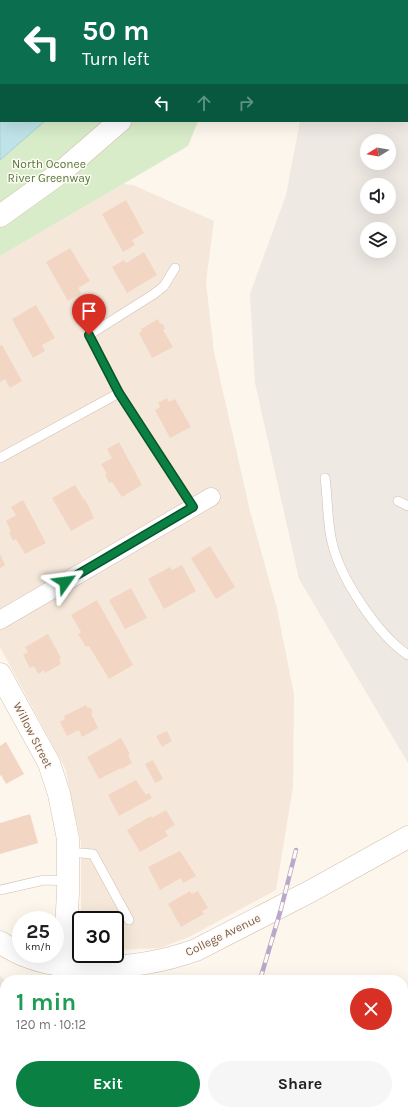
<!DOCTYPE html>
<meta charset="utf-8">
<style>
:root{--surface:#fff;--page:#f6f6f6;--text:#202124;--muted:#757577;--accent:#0b8043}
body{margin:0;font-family:Karla,sans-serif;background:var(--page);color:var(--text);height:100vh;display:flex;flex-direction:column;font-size:15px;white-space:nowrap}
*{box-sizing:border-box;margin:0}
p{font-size:13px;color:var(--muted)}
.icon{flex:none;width:22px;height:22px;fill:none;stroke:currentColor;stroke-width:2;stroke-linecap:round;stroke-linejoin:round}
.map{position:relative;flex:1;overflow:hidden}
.side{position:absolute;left:0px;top:975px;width:408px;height:140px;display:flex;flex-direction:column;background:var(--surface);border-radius:16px 16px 0 0;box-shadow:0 4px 16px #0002}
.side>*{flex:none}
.banner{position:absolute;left:0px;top:0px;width:408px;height:122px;box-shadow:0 4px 16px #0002;background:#0b6e4f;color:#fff;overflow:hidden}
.needle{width:26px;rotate:259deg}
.controls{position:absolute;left:360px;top:134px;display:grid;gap:8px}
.controls a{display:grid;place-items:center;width:36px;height:36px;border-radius:50%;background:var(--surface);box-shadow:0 4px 16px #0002;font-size:20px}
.speed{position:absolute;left:12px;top:911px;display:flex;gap:8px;font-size:20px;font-weight:700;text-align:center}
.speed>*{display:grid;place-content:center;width:52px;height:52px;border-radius:50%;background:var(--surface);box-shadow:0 4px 16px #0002;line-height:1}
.speed small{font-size:10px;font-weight:400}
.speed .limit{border:2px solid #111;border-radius:6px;background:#fff;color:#111}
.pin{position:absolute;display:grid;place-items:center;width:34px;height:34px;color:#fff;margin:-41px -17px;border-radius:50% 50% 50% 0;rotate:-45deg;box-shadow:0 0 4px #0007}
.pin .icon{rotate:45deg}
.me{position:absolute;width:44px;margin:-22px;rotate:59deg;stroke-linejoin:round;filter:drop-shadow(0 0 3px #0008)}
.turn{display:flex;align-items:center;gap:14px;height:84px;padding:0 16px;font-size:18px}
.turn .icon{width:52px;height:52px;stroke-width:2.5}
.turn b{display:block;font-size:28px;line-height:34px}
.lanes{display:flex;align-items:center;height:38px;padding:0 16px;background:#0003;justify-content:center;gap:20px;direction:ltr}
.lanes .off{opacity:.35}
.round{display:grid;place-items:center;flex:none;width:42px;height:42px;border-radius:21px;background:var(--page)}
.overview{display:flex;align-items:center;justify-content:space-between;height:68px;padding:0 16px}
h1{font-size:24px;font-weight:700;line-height:30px;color:#1e9e55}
.primary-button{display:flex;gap:8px;margin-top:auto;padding:8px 16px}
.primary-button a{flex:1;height:46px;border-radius:24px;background:var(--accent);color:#fff;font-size:16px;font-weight:700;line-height:46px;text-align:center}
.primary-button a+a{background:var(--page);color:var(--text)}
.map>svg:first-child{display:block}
.residential{fill:#f5e8da}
.industrial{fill:#efe9e4;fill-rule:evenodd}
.green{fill:#d8ecc9}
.water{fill:#bfe3e8;stroke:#a5d3da}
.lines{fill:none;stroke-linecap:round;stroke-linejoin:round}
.stream{stroke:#a5d3da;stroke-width:5.5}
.building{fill:#f3d5c3}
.lane-casing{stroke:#d1beb0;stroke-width:10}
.street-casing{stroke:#d1beb0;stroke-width:19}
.secondary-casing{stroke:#d6c0b0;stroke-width:23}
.lane{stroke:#fff;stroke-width:9}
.street{stroke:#fff;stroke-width:18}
.secondary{stroke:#fff;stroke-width:22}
.rail-casing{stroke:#b9a8c9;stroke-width:4.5}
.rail{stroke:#fffaf3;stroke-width:3;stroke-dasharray:9;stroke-linecap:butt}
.route-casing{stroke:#07532c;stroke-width:10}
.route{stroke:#0b8043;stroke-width:7}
.labels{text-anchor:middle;stroke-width:3;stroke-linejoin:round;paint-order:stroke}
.park-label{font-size:12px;fill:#537a41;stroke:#fffaf3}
.street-label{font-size:12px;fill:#7a5c4d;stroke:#fffaf3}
</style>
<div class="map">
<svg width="408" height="1115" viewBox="0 0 408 1115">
<rect width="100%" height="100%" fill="#fdf6ec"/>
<polygon class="residential" points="123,184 133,185 214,221 206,282 214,352 250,511 277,609 294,694 293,787 276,890 189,937 160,948 115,950 115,920 81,920 81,940 79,938 81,909 81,843 65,768 0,647 0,256"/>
<g class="industrial">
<path d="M326 0H408V763L299 579 255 383 250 294 286 195 300 121H407V1H326ZM367 141H389V163H367ZM367 185H389V207H367ZM367 229H389V251H367Z"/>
<polygon points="0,976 5,980 5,1092 0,1093"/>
</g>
<polygon class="green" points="0,0 263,0 1,1 1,121 198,121 188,146 0,256"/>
<polygon class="water" points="0,76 1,76 1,121 45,121 0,160"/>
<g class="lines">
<polyline class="stream" points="403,1048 408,1048"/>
</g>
<g class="building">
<polygon points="126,200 144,233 132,240 135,245 123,252 102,214"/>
<polygon points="70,248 90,281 78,288 81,293 68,301 46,262"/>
<polygon points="144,252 157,275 127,293 112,267 124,260 126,263"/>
<polygon points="36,305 55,338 42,345 45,351 33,358 12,319"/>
<polygon points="158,319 160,324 162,323 165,329 163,330 173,347 152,358 139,333 142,331 141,329"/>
<polygon points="2,345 22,381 10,388 5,379 0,382 0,346"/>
<polygon points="167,398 169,402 175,399 191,427 170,438 155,410 160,407 158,403"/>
<polygon points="119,442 142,485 122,497 112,482 109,483 105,475 107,474 101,464 112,458 107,449"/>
<polygon points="75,485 84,500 85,499 94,518 71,531 52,498"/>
<polygon points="23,500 46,543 25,554 16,539 13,541 9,532 11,531 6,521 16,515 11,507"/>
<polygon points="210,546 235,587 216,599 191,558"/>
<polygon points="0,554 5,565 0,568"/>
<polygon points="182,565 196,591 164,609 148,579 170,567 172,570"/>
<polygon points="131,588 147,618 125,629 109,600"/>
<polygon points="97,600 133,665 109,679 89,646 86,647 78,634 81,632 71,615"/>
<polygon points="48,634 61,658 59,659 61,664 45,673 44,670 38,674 34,666 30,668 23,655 28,652 25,647"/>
<polygon points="86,705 88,708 90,707 93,713 91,713 98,728 82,737 79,730 67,736 60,722 65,719 64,716"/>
<polygon points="167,731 172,741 162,747 156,736"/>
<polygon points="121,738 130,754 128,755 132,763 122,769 121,768 99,779 87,757"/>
<polygon points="6,742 24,774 6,784 1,775 0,776 0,746"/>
<polygon points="153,760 163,779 155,783 145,764"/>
<polygon points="136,780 146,795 149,793 152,798 119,816 108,795"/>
<polygon points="166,810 175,825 165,831 168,836 140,852 127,830 151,816 152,818"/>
<polygon points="30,814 38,843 0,854 0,823"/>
<polygon points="180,851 196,876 183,883 181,878 160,890 148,867"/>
<polygon points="190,891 192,894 198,891 208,908 202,911 204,914 181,927 168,904"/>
</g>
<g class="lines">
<defs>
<g id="lane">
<polyline points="175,268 164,286 154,294 89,335 119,393 193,507"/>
<polyline points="0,458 119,393"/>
<path d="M325 478C328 499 327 522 332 542 340 578 377 634 408 655"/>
<polyline points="398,501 408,506"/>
<polyline points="68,852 93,854 129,920"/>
<polyline points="0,890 44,880 68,881"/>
<polyline points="0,1050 5,1049"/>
</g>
<polyline id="street" points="0,620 211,497"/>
<g id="secondary">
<polyline points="198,1 198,0"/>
<polyline points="0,216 60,173 120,121"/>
<polyline points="0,674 49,763 59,794 68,839 68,893 63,980"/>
<path d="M0 942C50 979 140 970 196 950L311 891 408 837"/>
<polyline points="57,1115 57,1110"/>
</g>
</defs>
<use href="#lane" class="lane-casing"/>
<use href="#street" class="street-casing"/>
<use href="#secondary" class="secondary-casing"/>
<use href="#lane" class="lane"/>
<use href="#street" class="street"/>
<use href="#secondary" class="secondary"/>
<defs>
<g id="rail">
<polyline points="260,980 281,909 296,850"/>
<polyline points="193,1115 196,1110"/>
</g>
</defs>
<use href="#rail" class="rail-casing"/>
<use href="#rail" class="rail"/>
</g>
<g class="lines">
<defs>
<polyline id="route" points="65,582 193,507 119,393 89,335"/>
</defs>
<use href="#route" class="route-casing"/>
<use href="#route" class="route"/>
</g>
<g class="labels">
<g class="park-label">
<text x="49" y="168">North Oconee<tspan x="49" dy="14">River Greenway</tspan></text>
</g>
<g class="street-label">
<text transform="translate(33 735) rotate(63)" y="4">Willow Street</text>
<text transform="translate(223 935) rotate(-26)" y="4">College Avenue</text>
</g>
</g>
</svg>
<div class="controls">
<a><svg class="needle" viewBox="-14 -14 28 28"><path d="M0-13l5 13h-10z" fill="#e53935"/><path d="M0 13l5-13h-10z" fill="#757577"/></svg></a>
<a><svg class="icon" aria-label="sound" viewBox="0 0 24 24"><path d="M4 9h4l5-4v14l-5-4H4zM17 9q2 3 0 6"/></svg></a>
<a><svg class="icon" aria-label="layers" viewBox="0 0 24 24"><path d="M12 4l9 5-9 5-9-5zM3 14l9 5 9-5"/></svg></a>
</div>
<div class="speed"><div>25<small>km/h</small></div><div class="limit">30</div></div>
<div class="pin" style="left:89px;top:335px;background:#d93025"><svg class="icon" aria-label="arrive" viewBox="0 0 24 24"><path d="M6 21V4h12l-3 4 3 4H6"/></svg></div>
<svg class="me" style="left:65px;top:582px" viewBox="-20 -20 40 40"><path d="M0-17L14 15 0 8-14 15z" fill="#0b8043" stroke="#fff" stroke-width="4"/></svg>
<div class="banner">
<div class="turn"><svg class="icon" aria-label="left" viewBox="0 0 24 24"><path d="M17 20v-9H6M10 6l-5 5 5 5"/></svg><div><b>50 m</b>Turn left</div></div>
<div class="lanes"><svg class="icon" aria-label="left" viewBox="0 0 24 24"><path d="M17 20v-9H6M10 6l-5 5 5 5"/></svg><svg class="icon off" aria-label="ahead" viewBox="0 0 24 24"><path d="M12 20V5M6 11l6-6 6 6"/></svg><svg class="icon off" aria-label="right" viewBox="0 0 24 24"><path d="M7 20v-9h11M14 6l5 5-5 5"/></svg></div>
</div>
<section class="side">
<div class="overview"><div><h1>1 min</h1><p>120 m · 10:12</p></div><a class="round" style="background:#d93025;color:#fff"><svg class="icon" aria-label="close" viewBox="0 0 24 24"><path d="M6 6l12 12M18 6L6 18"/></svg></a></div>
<div class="primary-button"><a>Exit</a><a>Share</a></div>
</section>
</div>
